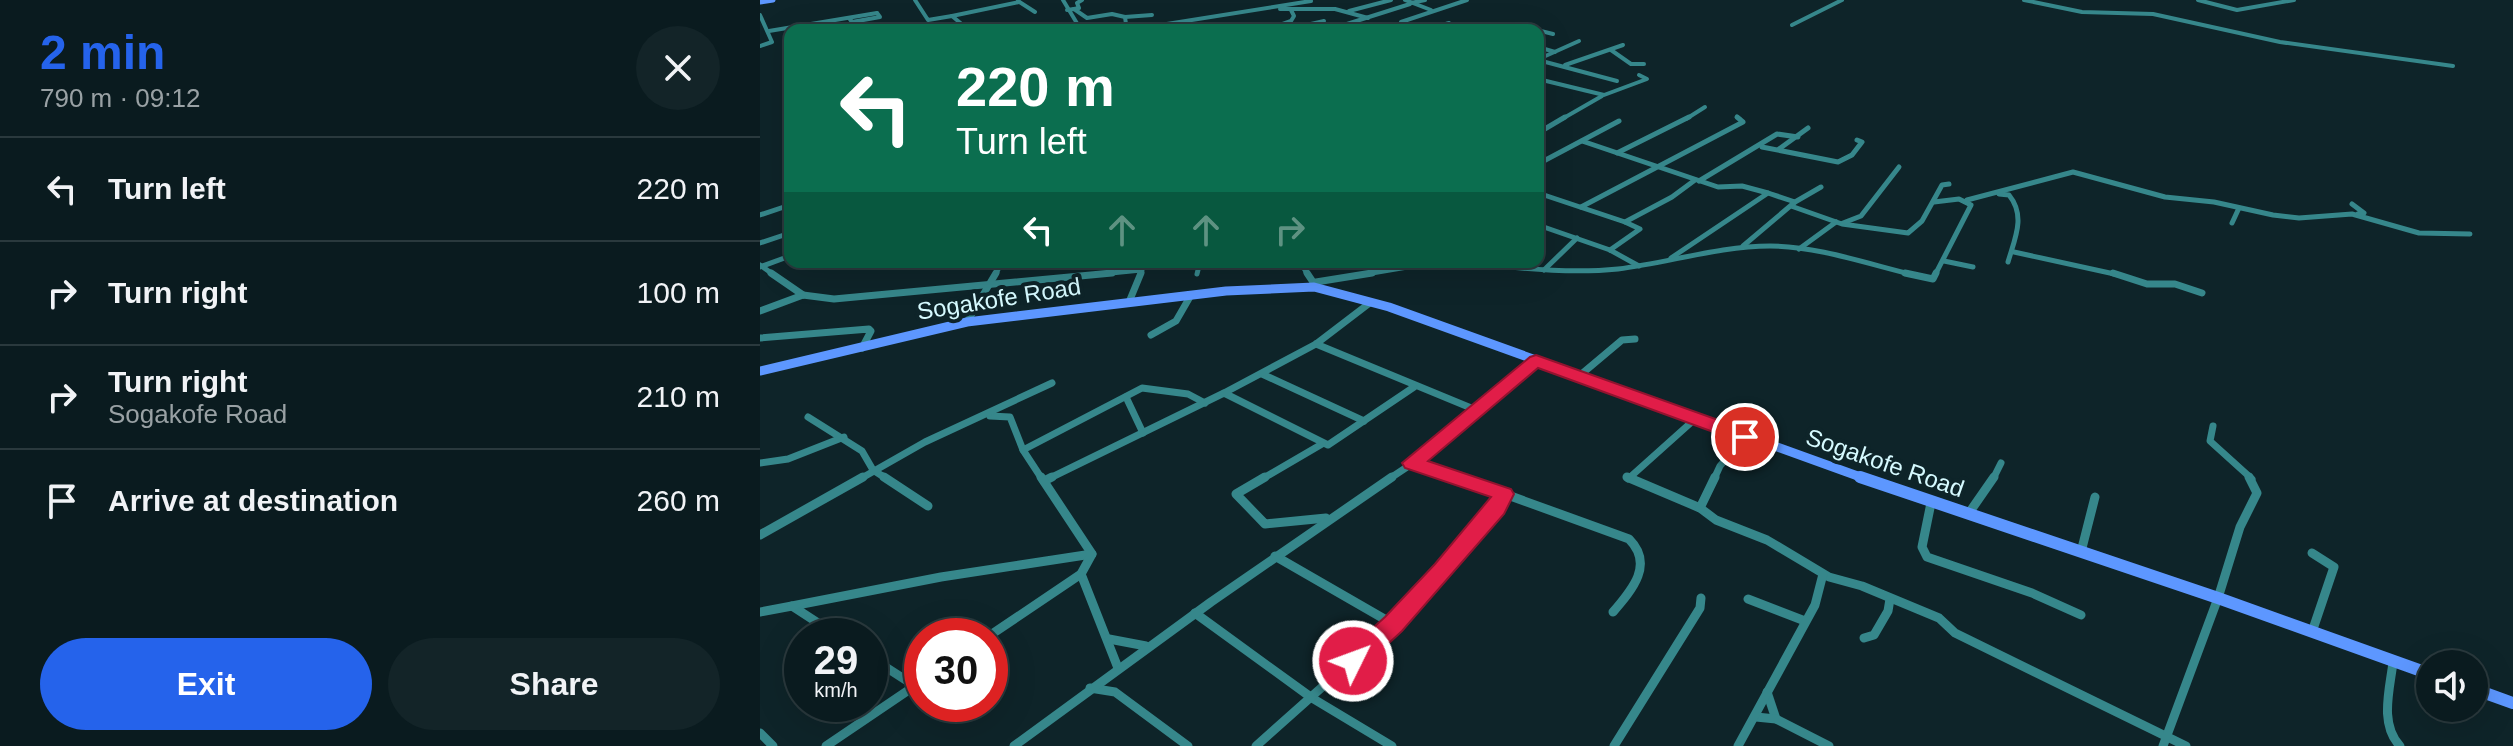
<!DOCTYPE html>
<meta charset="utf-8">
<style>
:root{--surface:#0a1b1f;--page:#132428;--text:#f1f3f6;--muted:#99a1a4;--line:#2a393d;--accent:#2563eb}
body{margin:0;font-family:Arial,sans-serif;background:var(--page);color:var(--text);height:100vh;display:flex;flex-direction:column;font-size:30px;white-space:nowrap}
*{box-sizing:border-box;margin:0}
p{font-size:26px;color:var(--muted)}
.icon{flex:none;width:44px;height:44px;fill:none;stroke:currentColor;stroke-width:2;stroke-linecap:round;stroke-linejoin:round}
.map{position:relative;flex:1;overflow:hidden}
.details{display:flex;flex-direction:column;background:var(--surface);width:760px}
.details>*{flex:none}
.guide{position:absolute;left:24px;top:24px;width:760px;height:244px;border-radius:16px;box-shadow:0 8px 32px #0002,0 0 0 2px var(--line);background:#0b6e4f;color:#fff;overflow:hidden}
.buttons{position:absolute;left:1656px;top:650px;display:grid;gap:16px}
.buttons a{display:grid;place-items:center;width:72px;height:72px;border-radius:50%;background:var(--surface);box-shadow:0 8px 32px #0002,0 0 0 2px var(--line);font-size:40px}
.speed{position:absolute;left:24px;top:618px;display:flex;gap:16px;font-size:40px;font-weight:700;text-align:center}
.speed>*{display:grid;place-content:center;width:104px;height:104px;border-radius:50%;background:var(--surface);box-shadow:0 8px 32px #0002,0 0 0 2px var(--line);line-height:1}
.speed small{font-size:20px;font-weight:400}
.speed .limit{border:12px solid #d22;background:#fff;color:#111}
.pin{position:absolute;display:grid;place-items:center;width:68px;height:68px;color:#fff;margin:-34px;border:4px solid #fff;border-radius:50%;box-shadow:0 2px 8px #0007}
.me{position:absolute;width:88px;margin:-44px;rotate:48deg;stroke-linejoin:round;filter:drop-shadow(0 0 6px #0008)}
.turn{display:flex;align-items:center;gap:28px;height:168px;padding:0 40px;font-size:36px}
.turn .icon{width:104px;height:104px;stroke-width:2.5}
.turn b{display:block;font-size:56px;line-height:68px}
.lanes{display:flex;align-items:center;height:76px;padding:0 40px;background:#0003;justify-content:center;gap:40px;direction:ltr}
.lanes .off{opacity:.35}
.round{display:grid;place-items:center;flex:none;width:84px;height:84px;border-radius:42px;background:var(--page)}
.headline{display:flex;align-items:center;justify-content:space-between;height:136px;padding:0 40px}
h1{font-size:48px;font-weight:700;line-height:60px;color:var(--accent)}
.action{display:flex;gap:16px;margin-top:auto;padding:16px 40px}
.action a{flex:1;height:92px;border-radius:48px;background:var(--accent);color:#fff;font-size:32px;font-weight:700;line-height:92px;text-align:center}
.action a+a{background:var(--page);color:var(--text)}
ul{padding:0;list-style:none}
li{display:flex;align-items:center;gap:24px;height:104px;padding:0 40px;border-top:2px solid var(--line)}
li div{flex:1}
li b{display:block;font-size:30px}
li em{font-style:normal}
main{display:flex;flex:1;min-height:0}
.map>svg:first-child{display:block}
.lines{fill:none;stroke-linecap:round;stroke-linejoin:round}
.minor-far3{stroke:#36878b;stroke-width:4}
.minor-far2{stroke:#36878b;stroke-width:5}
.minor-far1{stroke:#36878b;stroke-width:7}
.minor{stroke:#36878b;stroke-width:9}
.major-far2{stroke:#5d97ff;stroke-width:5}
.major-far1{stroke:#5d97ff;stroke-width:9}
.major{stroke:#5d97ff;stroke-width:12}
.route{fill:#e11d48;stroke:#92132f;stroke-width:2}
.labels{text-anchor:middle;stroke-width:8;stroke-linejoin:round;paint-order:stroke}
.street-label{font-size:24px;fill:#d6faff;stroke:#0e2429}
</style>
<main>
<section class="details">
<div class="headline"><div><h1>2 min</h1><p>790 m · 09:12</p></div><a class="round"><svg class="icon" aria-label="close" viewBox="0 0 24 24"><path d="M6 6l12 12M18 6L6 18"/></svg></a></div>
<ul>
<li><svg class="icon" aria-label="left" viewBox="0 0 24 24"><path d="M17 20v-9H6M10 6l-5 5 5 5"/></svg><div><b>Turn left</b></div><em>220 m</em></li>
<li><svg class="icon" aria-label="right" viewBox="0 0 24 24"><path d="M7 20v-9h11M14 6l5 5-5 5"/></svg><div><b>Turn right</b></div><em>100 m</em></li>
<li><svg class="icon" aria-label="right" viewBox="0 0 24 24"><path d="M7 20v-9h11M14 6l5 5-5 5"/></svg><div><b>Turn right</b><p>Sogakofe Road</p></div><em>210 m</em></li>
<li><svg class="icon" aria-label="arrive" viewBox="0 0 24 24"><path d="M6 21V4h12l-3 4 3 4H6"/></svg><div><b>Arrive at destination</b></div><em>260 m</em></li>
</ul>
<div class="action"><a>Exit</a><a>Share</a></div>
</section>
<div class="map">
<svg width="1753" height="746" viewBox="0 0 1753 746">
<rect width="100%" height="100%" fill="#0e2429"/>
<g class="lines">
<g class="minor-far3">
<polyline points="155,0 168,20 192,16 204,26"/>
<polyline points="303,0 321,30"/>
<polyline points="645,0 671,10"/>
<polyline points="1264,0 1322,12 1393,14 1520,42 1693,66"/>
<polyline points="1438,0 1477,10 1534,0"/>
<polyline points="258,1 275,12"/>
<polyline points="651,3 665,0"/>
<polyline points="314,9 319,8 317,3 322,0"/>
<polyline points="520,9 575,9 608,18"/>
<polyline points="307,10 314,9 327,18 352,14 365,17 366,24"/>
<polyline points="589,11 631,0"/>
<polyline points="0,15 12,42 0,46"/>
<polyline points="192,16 259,2"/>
<polyline points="365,17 392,15"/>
<polyline points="89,18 92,22 120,17 117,13"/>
<polyline points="641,22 707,0"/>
<polyline points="1032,25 1082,0"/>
<polyline points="517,26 531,21 534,16 531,10"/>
<polyline points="369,30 551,1"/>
<polyline points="525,30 564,21"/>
<polyline points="568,30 650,4"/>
<polyline points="621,30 638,30"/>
<polyline points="666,30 689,23"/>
<polyline points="739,30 757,25 793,34"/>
<polyline points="9,31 117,13"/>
<polyline points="778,47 795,52"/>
<polyline points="851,50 871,64 884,64"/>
<polyline points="781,58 819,41"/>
<polyline points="778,60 857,81"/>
<polyline points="805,65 863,45"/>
<polyline points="778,79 844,95 887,79 879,75"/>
<polyline points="977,117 980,119"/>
<polyline points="802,119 842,96"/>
<polyline points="926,119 945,107"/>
</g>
<g class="minor-far2">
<polyline points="778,133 805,117"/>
<polyline points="822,141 958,187 982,186 1008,193"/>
<polyline points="1002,147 1078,162 1092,155 1102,142 1097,140"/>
<polyline points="1019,149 1048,128"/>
<polyline points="857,153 929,117"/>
<polyline points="778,164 859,121"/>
<polyline points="939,181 1017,134 1038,137"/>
<polyline points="778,193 865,222"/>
<path d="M1239 194 1249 195C1266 216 1255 238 1248 262"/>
<polyline points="1207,200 1313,172 1405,197 1454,202 1513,215 1539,218 1592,214 1659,233 1710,234"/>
<polyline points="1174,202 1199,199 1211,205 1175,275"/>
<polyline points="1592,204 1604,213 1598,214"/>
<polyline points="1031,206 1082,224 1148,233 1162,221 1182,185 1189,184"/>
<polyline points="821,207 983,122 977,117"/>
<polyline points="0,215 30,205"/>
<polyline points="1083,223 1101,216 1139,167"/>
<polyline points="1472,223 1479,208"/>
<polyline points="778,225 850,250 879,266"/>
<polyline points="0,243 30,233"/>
<polyline points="983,246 1035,202 1061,187"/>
<polyline points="1039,249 1076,222"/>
<polyline points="850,250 880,229 865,222 912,197 935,180"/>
<polyline points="1254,252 1359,275"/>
<polyline points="911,258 1008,193 1035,202"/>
<polyline points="1184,261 1213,267"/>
<polyline points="540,262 548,275"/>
<path d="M711 262C759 269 809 274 858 269 908 263 959 246 1010 246 1057 246 1108 264 1154 275"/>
<polyline points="0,265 14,275"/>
<polyline points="542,265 560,262"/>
<polyline points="0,267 30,256"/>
<polyline points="784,270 817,238"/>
<polyline points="437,274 440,262"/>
<polyline points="235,275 242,262"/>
<polyline points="331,275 381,270"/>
<polyline points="380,275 385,262"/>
<polyline points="600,275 677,262"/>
</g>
<g class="minor-far1">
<polyline points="11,273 43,295"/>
<polyline points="547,273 555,285"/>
<polyline points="1145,273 1173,279 1176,273"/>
<polyline points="1353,273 1387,284 1415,284 1442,293"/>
<polyline points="556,282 612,273"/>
<polyline points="369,302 381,273"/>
<polyline points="0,311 43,295 74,299 352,273"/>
<polyline points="207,322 236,273"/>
<polyline points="391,335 416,321 431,295"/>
<polyline points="0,338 109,329 111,331 102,348"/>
<polyline points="556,344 716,410"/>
<polyline points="502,374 604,421"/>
<polyline points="818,377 862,340 875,339"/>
<polyline points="464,393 556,344 611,302"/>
<polyline points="366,397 383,433"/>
<polyline points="230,416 250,417 263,450 282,479"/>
<polyline points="48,417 102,451 113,470 127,479"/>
<polyline points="1453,426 1450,441 1492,479"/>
<polyline points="263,450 382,388 428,394 445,403"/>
<polyline points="0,463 28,459 84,437"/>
<polyline points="100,479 165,442 292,383"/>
<polyline points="288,479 464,393 568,445 654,387"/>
<polyline points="502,479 562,444"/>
<polyline points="629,479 653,463"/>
<polyline points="705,479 653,463 776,361"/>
<polyline points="868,479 935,419"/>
<polyline points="954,479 960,466 985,437"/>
<polyline points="1233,479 1241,463"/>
</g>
<g class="minor">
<polyline points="124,477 168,506"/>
<polyline points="505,477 476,494 505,524 566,518"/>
<path d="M698 477 869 539C894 564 873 589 853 612"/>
<polyline points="867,477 940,508 956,520 1007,540 1069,577 1102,586 1179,618 1195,633 1426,746"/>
<polyline points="284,481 292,477"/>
<polyline points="1171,503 1162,547 1167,557 1272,593 1321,615"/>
<polyline points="940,508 955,477"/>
<polyline points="1209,513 1234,477"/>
<polyline points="0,535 103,477"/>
<polyline points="1321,552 1335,497"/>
<polyline points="1552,553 1574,567 1552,632"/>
<polyline points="515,556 633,624"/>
<polyline points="321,574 358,668"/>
<polyline points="988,599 1045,621"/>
<polyline points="0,612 32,606"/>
<polyline points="435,613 552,698 632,746"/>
<polyline points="78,636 32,606 181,577 332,554"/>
<polyline points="229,636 321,574 332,554 281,477"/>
<polyline points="1104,638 1114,635 1128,611 1130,599"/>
<polyline points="349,639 386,646"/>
<polyline points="110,657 155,686"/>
<path d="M1633 662C1630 689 1619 724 1640 746"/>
<polyline points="330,688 355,692 428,746"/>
<polyline points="1007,692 1016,719"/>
<polyline points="996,717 1016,719 1069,746"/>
<polyline points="0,733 13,746"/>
<polyline points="66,746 162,681"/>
<polyline points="254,746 451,602 632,477"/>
<polyline points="496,746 633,624 736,509 744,494"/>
<polyline points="854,746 940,608 941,598"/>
<polyline points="978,746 1055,605 1063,574"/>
<polyline points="1403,746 1458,598 1480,527 1497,493 1489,477"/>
</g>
<polyline class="major-far2" points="0,2 13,0"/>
<polyline class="major-far1" points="0,371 207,322 466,291 554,287 629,307 1106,479"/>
<g class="major">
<polyline points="1100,477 1458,598 1670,674"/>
<polyline points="1714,689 1753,703"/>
</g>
</g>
<polygon class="route" points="776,355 992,432 994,437 992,441 978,441 778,368 668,461 751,489 754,494 744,514 642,631 602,668 593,671 584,668 580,661 584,654 625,617 675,564 731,497 645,468 642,463 770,357"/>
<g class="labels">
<g class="street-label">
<text transform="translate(239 299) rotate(-9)" y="8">Sogakofe Road</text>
<text transform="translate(1125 463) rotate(19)" y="8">Sogakofe Road</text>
</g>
</g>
</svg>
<div class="buttons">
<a><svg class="icon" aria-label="sound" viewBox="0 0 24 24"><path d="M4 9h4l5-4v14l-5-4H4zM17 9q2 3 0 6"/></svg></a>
</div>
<div class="speed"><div>29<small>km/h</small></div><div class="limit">30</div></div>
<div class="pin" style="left:985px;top:437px;background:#d93025"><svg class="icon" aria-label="arrive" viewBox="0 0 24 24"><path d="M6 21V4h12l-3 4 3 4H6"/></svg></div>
<svg class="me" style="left:593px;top:661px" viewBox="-20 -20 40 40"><circle r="17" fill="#e11d48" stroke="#fff" stroke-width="3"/><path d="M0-11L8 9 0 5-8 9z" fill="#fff"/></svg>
<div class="guide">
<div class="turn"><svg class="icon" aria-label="left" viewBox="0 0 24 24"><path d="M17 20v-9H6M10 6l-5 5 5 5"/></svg><div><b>220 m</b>Turn left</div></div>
<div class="lanes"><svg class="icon" aria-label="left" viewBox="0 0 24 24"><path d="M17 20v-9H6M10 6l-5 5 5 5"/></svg><svg class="icon off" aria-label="ahead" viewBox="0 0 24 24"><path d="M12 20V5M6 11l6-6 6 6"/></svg><svg class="icon off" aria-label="ahead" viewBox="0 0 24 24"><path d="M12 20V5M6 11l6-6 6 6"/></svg><svg class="icon off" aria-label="right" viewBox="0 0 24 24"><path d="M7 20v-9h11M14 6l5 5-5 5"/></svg></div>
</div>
</div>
</main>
